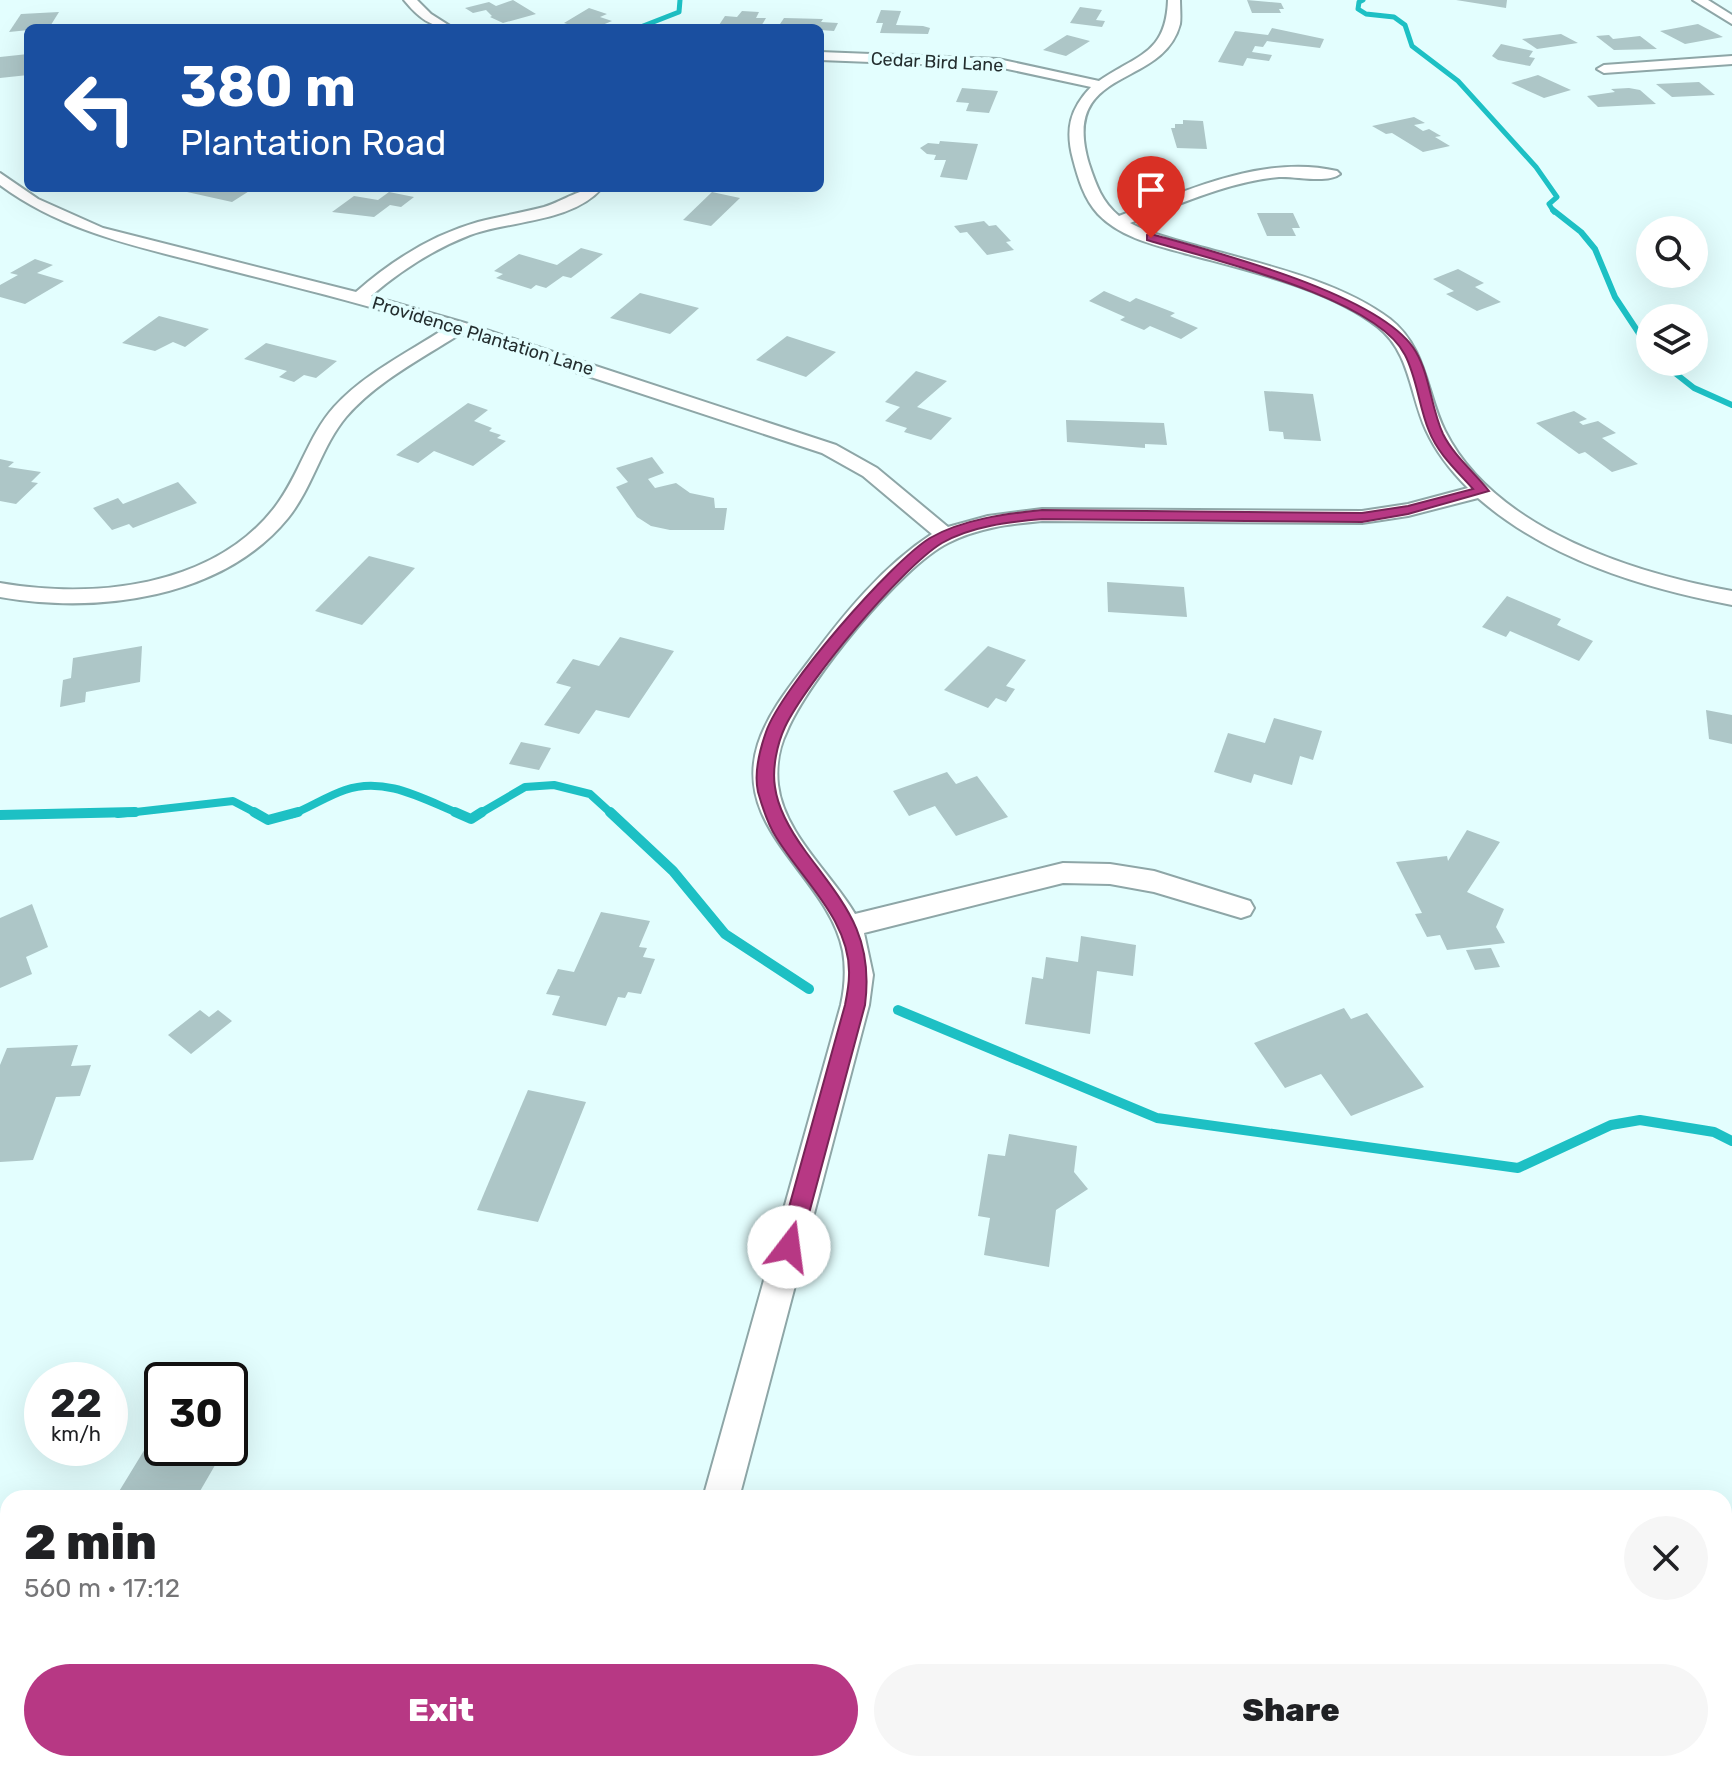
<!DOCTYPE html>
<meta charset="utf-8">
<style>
:root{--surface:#fff;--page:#f6f6f6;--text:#202124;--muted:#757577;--accent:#b73884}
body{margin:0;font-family:Rubik,sans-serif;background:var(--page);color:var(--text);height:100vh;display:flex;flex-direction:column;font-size:30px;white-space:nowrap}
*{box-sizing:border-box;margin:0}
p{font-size:26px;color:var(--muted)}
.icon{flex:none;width:44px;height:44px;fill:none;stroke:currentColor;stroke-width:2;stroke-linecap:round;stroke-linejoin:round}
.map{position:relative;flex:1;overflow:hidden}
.side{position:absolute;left:0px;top:1490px;width:1732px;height:282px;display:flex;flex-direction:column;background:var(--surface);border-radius:24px 24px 0 0;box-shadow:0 8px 32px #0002}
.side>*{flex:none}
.hud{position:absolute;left:24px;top:24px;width:800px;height:168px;border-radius:12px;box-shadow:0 8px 32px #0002;background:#1a4fa0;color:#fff;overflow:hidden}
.fabs{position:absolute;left:1636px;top:216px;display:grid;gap:16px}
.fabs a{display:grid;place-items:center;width:72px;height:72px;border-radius:50%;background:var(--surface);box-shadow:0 8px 32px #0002;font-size:40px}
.speed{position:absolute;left:24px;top:1362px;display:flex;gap:16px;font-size:40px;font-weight:700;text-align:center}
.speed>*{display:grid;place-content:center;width:104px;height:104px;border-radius:50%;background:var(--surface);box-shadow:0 8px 32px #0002;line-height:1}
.speed small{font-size:20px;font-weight:400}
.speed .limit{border:4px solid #111;border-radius:12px;background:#fff;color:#111}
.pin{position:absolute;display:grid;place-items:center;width:68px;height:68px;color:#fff;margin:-82px -34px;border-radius:50% 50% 50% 0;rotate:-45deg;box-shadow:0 0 8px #0007}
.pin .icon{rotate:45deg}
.me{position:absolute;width:88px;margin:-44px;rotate:15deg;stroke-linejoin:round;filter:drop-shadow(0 0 6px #0008)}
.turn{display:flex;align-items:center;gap:28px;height:168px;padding:0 24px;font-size:36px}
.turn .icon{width:104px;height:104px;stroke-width:2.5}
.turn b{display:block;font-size:56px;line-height:68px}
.round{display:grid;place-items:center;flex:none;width:84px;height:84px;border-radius:42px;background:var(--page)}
.headline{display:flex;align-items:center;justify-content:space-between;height:136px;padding:0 24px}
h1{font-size:48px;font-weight:800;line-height:60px}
.cta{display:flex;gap:16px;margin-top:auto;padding:16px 24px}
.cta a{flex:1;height:92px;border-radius:48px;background:var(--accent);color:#fff;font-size:32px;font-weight:800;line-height:92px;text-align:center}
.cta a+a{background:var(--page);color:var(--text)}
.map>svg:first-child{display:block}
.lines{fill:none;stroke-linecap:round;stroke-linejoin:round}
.stream-far3{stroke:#1dc0c4;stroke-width:5}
.stream-far2{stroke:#1dc0c4;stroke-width:6}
.stream-far1{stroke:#1dc0c4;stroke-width:8}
.stream{stroke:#1dc0c4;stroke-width:10}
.building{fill:#adc6c7}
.street-casing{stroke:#8ea6a7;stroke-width:4}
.street{fill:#fff;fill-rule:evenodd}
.route{fill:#b73884;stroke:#772456;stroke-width:2}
.labels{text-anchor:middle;stroke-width:8;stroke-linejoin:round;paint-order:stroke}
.far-street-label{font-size:18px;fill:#242e2f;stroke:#e3fefe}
</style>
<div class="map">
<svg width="1732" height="1771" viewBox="0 0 1732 1771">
<rect width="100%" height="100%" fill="#e3fefe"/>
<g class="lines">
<g class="stream-far3">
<polyline points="1363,0 1359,2 1358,9 1366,14 1394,17 1405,25 1412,46 1458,81 1536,167 1557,197 1549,204 1554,212"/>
<polyline points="638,28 679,12 680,0"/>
</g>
<g class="stream-far2">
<polyline points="1553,210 1581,232 1595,249 1615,297 1650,350"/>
<polyline points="1661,362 1694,388 1732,405"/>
</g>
<g class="stream-far1">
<polyline points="118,814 233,801 258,814"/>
<path d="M293 814C311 807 327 796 345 790 385 776 423 799 460 814"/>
<polyline points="479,814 525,787 554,785 590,794 612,814"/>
</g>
<g class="stream">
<polyline points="254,812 268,820 298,812"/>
<polyline points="455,812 471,819 482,812"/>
<polyline points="610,812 673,871 725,934 809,989"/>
<polyline points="0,815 135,812"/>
<polyline points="898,1010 1157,1118 1518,1168 1611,1125 1640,1120 1714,1132 1732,1141"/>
</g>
</g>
<g class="building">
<polygon points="513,0 536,14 503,23 490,17 492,16 486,10 473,13 465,8 489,2 496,6"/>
<polygon points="1247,0 1281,3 1284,9 1279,9 1281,13 1252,13"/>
<polygon points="1456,0 1507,0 1506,8"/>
<polygon points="1080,7 1102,10 1096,20 1105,21 1102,27 1070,23"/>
<polygon points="589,8 607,14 600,17 612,21 595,28 580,28 564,23"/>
<polygon points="881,10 901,11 896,25 923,26 930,28 928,34 880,33 883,23 876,23"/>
<polygon points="742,11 759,12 756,18 766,18 760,28 719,25 725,16 737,17"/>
<polygon points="59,12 49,28 9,32 21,14"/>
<polygon points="784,18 823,19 821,22 838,23 834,31 778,27"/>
<polygon points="1698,24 1723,37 1685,44 1660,31"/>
<polygon points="1272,28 1324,39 1320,48 1267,41 1263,47 1255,46 1252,52 1272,55 1269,61 1247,58 1243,66 1218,62 1235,31 1268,35"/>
<polygon points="1561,34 1578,43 1537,49 1522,39"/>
<polygon points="1067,35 1090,41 1066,56 1043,50"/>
<polygon points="1609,35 1613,39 1640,36 1657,49 1614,50 1596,36"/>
<polygon points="1501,44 1533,51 1529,57 1535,58 1530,66 1498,60 1492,56"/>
<polygon points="28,54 28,75 0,78 0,57"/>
<polygon points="1538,75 1571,90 1544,98 1511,83"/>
<polygon points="1699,82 1715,95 1672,97 1656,84"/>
<polygon points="962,88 998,91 989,113 966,111 969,103 956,102"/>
<polygon points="1629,88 1640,90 1656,104 1598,107 1587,96 1615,92 1611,89"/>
<polygon points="1414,117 1425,123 1414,125 1423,131 1429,129 1441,136 1435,137 1450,146 1423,152 1392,133 1386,134 1372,126"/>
<polygon points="1183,120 1203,121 1207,149 1177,148 1171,128 1175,128 1175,124 1183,124"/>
<polygon points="940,141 978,144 967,180 940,177 946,160 934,160 936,155 927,154 920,148 928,143 939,144"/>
<polygon points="194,188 254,188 232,202 187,192"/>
<polygon points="389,192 414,197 401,207 390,205 374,217 332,212 354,196 378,200"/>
<polygon points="712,192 740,198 711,226 683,220"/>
<polygon points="1257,213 1293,213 1300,228 1292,228 1296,236 1267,236"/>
<polygon points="984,221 989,226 996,225 1011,241 1006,242 1014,250 987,255 967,232 960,233 954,226"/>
<polygon points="581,248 603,254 571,278 563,276 546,288 536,285 531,289 496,278 503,274 494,271 519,254 557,265"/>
<polygon points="35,259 53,265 37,273 64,281 25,304 0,297 0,285 18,275 10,273"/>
<polygon points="1458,269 1484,283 1475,287 1501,302 1477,311 1446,294 1454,291 1433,279"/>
<polygon points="1104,291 1130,302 1136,298 1175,313 1170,316 1198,328 1181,339 1150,326 1144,330 1120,320 1125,317 1089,301"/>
<polygon points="640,293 699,308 670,334 610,318"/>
<polygon points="159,316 182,322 209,329 185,347 173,342 155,351 122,343"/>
<polygon points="787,336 836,352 806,377 756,360"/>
<polygon points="266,343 337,361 316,378 304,375 294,382 279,377 287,371 244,359"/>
<polygon points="916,371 947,381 917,407 952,418 931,440 904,432 907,428 885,421 900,407 885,402"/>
<polygon points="1264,391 1313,394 1321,441 1284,439 1283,432 1269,431"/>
<polygon points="468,403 488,410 474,421 492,428 489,431 501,435 497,438 506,441 473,466 434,451 418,463 396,455"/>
<polygon points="1574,411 1587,419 1579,422 1583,425 1598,421 1616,433 1602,438 1638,464 1612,472 1585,452 1579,454 1536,423"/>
<polygon points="1066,420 1164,423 1167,445 1145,444 1145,448 1067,442"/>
<polygon points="652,457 664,473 648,479 655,488 676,483 690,493 714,498 715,508 727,508 724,530 670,530 651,526 637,517 616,487 628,482 616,468"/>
<polygon points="0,459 14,462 8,467 41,472 31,482 38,483 16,504 0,501"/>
<polygon points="178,482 197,503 133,528 129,524 112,530 93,508 118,498 123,504"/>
<polygon points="369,556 415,568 362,625 315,611"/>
<polygon points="1107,582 1184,587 1187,617 1108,612"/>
<polygon points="1507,596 1561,619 1557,625 1593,641 1579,661 1510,631 1506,637 1482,627"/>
<polygon points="620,637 674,651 629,718 596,710 579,734 544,725 571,687 556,683 573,659 599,666"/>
<polygon points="142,646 140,682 86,692 85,702 60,707 63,680 71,678 73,658"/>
<polygon points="988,646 1026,660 1006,686 1015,689 1006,702 996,698 988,708 944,690"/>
<polygon points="1706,710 1732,715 1732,744 1709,739"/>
<polygon points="1274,718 1322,731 1313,760 1300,756 1292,785 1254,774 1251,783 1214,772 1228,733 1265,743"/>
<polygon points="521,742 551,748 539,770 509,764"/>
<polygon points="947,772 956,784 977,776 1008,817 956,836 935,806 909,816 893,791"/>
<polygon points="1467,830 1500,842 1467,892 1504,909 1496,927 1505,943 1447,950 1440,935 1427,937 1415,914 1422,913 1396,862 1447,856 1448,861"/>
<polygon points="32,904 48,947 26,957 32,974 0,988 0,918"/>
<polygon points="601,912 650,921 639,947 647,948 643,957 655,959 641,994 628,992 625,998 618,997 606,1026 552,1015 560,996 546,994 558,969 574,972"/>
<polygon points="1081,936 1136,945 1133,976 1097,971 1090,1034 1025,1024 1032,977 1043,979 1046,957 1078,962"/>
<polygon points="1491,948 1500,967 1475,970 1466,950"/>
<polygon points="1344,1008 1351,1019 1367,1013 1424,1087 1351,1116 1321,1074 1285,1088 1254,1043"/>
<polygon points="200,1010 209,1017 218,1010 232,1021 191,1054 168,1035"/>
<polygon points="78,1045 71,1066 91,1065 80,1096 56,1097 33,1160 0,1162 0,1065 7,1048"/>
<polygon points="528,1090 586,1102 538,1222 477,1210"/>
<polygon points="1009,1134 1077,1146 1074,1172 1088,1189 1056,1210 1049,1267 984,1255 990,1218 978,1216 988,1154 1005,1156"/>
<polygon points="230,1408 246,1413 230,1440"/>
<polygon points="162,1421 162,1448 225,1448 196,1498 115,1498"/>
<polygon points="1732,1699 1732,1771 1611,1771 1608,1764 1724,1764 1724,1701"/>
</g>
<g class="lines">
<defs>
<g id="street">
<path d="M404 0H417L431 14 453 28C431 28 418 17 404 0Z"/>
<path d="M1168 0H1180C1180 8 1181 17 1180 24 1163 90 1059 65 1089 164 1096 185 1102 202 1119 216 1187 191 1264 154 1337 171L1340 174C1328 184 1295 176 1279 177 1227 182 1178 205 1130 223 1153 235 1179 241 1204 248 1265 265 1339 281 1390 319 1427 348 1426 393 1445 431 1494 529 1633 573 1732 591V605C1642 588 1548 559 1478 498L1408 516 1362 523 1042 521C1009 524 977 528 948 543 900 567 808 681 787 731 779 747 776 767 778 785 784 834 831 873 855 914L1063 863 1110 864 1154 871 1250 901 1254 908 1250 915 1241 918 1154 892 1110 884 1063 883 864 933 873 975 869 1005 739 1498H703L841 1005C845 987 846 969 843 951 828 876 731 830 758 744 768 713 790 686 809 661 843 615 883 566 932 534L863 476 822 453 460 334C421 359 376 382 346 417 321 447 313 487 288 518 222 599 97 614 0 597V583C93 599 213 588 275 507 299 476 308 436 334 407 364 374 407 353 444 329 366 304 287 285 209 265 135 246 62 231 0 185V173L38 199 103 228 356 292C391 261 432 235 478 222 500 216 522 213 544 207 566 200 579 188 602 188 571 223 511 220 470 235 434 249 400 271 371 296L465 323 836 445 877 468 948 527 988 516 1042 509 1362 511 1408 504 1468 488C1451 471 1436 452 1426 430 1410 395 1410 352 1378 327 1330 289 1250 271 1191 255 1159 246 1122 239 1098 214 1084 199 1078 178 1073 159 1065 129 1070 109 1091 87L998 67 820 60V52L998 59 1099 81C1138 54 1166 54 1168 0Z"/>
<polygon points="1693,0 1708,0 1732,15 1732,24"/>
<polygon points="1732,56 1732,64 1604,73 1597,69 1604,65"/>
<polygon points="629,1764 669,1764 667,1771 627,1771"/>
</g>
</defs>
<use href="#street" class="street-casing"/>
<use href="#street" class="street"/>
</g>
<path class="route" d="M1151 234C1215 252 1384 295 1416 352 1430 376 1431 408 1443 434 1454 456 1474 472 1489 491L1408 514 1362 522 1042 519C1009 522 972 526 942 543 901 568 806 683 785 727 777 744 772 769 775 787 778 810 792 833 806 852 845 905 874 935 865 1005L800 1247 797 1255 789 1258 782 1255 778 1247 845 1005C847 995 849 985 849 975 851 921 802 880 776 837 768 825 762 806 758 792 754 774 760 749 766 732 781 688 891 562 930 538 963 519 1005 514 1042 510L1362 513 1408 506 1473 489C1457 471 1438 454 1429 431 1419 407 1417 378 1405 355 1376 297 1209 259 1147 240V235Z"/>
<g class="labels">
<g class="far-street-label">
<text transform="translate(937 62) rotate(3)" y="6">Cedar Bird Lane</text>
<text transform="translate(483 336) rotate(17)" y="6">Providence Plantation Lane</text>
</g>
</g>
</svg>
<div class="fabs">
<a><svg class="icon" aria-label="search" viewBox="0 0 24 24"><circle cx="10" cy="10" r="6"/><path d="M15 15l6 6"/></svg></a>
<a><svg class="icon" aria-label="layers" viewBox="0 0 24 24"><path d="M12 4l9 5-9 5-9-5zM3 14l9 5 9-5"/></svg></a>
</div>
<div class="speed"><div>22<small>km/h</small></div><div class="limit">30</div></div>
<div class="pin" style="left:1151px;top:238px;background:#d93025"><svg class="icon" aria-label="arrive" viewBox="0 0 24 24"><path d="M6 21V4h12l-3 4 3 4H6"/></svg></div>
<svg class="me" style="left:789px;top:1247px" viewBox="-20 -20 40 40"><circle r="19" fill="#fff"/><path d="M0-13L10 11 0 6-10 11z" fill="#b73884"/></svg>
<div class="hud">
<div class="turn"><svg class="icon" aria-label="left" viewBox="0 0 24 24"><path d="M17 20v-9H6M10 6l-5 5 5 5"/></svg><div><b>380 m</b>Plantation Road</div></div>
</div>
<section class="side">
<div class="headline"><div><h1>2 min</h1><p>560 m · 17:12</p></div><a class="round"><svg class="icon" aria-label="close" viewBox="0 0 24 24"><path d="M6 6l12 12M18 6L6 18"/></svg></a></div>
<div class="cta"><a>Exit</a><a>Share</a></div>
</section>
</div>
